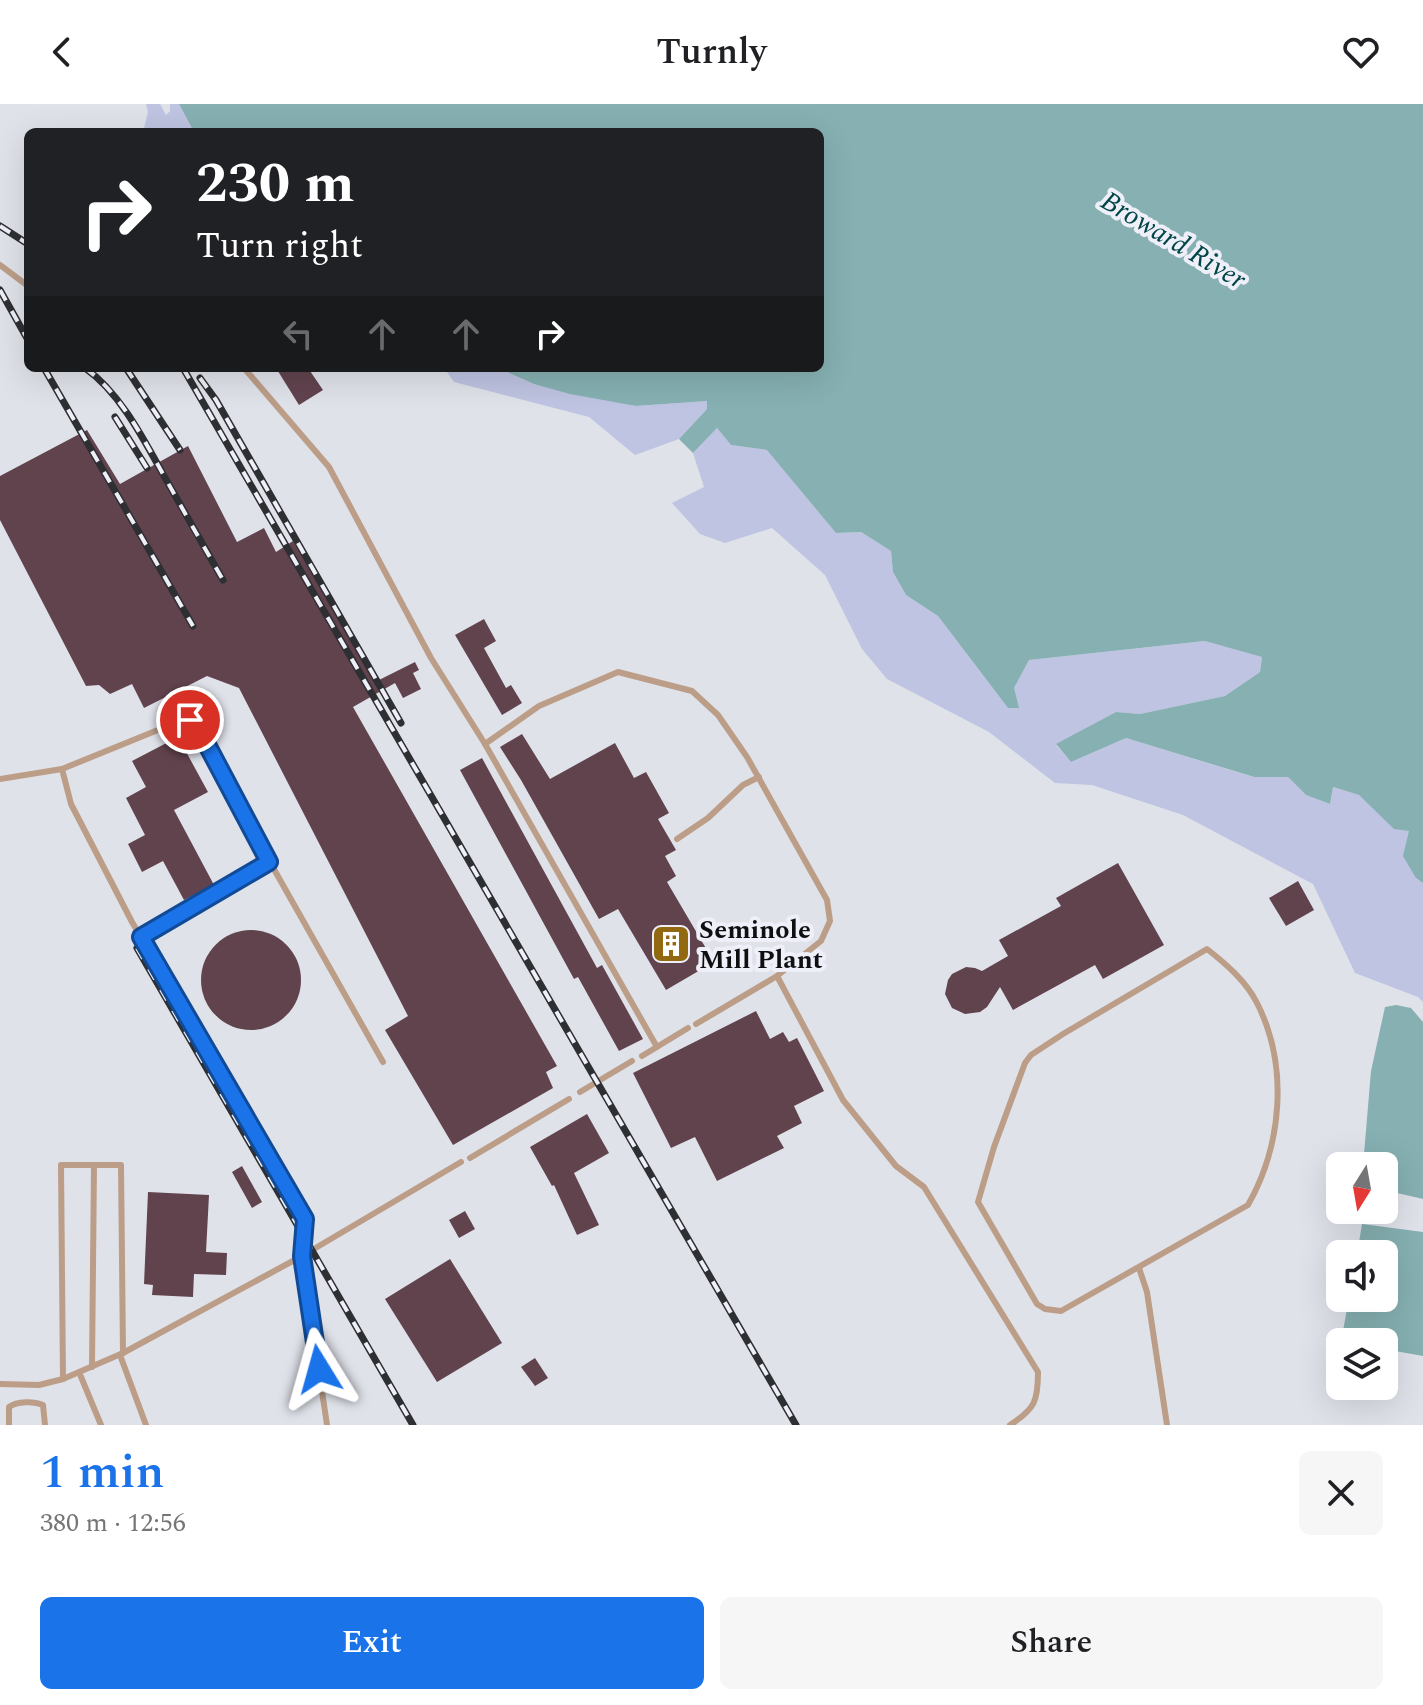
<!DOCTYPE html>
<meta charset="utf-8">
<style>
:root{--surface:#fff;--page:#f6f6f6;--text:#202124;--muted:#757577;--accent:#1a73e8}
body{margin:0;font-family:Spectral,serif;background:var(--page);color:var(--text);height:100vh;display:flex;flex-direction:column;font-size:30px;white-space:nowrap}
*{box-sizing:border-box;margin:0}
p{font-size:26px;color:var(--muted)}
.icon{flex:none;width:44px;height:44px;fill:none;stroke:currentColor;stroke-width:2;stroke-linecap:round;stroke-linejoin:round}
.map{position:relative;height:1321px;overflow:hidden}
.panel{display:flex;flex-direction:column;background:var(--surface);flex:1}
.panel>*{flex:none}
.top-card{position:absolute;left:24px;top:24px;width:800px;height:244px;border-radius:12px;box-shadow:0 8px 32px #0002;background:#202124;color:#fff;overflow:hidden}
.needle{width:52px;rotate:191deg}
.fabs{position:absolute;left:1326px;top:1048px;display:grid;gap:16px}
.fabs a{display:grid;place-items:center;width:72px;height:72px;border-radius:12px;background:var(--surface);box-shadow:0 8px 32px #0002;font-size:40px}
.pin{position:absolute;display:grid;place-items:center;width:68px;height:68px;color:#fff;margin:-34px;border:4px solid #fff;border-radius:50%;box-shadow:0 2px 8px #0007}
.me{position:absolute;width:88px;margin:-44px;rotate:352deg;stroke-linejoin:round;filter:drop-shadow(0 0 6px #0008)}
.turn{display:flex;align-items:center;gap:28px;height:168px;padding:0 40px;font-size:36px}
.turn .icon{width:104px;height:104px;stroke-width:2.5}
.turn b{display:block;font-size:56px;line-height:68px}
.lanes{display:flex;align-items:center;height:76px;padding:0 40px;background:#0003;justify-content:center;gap:40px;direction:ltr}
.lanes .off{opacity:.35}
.round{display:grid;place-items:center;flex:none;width:84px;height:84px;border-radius:12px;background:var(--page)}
.summary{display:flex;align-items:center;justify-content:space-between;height:136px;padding:0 40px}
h1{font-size:48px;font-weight:600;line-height:60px;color:var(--accent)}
.action{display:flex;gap:16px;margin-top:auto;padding:16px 40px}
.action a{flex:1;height:92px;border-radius:12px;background:var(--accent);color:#fff;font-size:32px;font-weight:600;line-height:92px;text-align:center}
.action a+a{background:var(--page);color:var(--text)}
header{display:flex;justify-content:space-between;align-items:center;height:104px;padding:0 40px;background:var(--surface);font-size:36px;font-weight:600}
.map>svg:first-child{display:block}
.green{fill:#bec4e1}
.water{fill:#86b0b2}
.building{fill:#61434e}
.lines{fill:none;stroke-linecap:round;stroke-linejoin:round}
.service{stroke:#bc9e88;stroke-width:6}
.rail-casing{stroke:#2e2f32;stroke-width:7}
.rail{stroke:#eeeff8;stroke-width:4;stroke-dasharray:12;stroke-linecap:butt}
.route-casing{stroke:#114b97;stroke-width:20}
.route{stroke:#1a73e8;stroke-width:14}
.labels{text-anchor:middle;stroke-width:8;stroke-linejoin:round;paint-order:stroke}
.poi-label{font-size:26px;font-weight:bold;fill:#0e0f11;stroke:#eeeff8;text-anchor:start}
.water-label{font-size:28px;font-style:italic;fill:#014548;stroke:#eeeff8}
</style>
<header><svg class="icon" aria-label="back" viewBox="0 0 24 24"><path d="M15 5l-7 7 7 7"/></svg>Turnly<svg class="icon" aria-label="heart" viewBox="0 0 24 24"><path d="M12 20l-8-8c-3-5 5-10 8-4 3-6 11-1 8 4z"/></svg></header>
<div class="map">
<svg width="1423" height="1321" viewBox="0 0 1423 1321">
<rect width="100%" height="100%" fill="#e0e2ea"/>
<g class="green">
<polygon points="146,0 160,0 166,11 170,7 170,0 179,0 194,28 143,28 148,8"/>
<polygon points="444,264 498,264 534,280 636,302 707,297 707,305 679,335 635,351 589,313 454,278"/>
<polygon points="717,324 731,341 768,346 836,429 861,428 891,447 893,468 906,491 938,512 1008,604 1014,584 1029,556 1206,537 1262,553 1260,568 1225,592 1140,610 1116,608 1056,641 1071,658 1126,634 1253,673 1288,673 1306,691 1330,700 1333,683 1359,691 1394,724 1409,727 1416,774 1423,779 1423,898 1418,893 1355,869 1313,780 1183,711 1092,681 1055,679 989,628 887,575 862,545 825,471 772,424 725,439 700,430 672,399 704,383 693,349"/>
</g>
<g class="water">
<polygon points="179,0 1423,0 1423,779 1416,774 1403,752 1409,727 1394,725 1359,691 1333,683 1330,700 1306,691 1288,673 1254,673 1126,634 1071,658 1056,640 1116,608 1140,610 1225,592 1260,568 1262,553 1205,537 1029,556 1014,584 1019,604 1008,604 938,512 906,491 893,468 891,447 861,428 836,429 767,346 731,341 717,324 693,349 679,335 707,305 707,297 636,302 570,290 534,280 498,264 820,264 820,28 194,28"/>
<polygon points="1396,901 1411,904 1423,918 1423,1095 1384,1086 1384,1062 1360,1061 1361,1059 1367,1058 1364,1050 1371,967 1385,903"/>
<polygon points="1362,1120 1423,1128 1423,1252 1384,1245 1384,1238 1346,1238 1343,1227 1349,1194 1384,1194 1384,1150 1357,1150"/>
</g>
<g class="building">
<polygon points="276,264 308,264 323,286 299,301"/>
<polygon points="87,326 120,380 188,342 237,438 264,424 276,448 293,437 375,578 415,558 419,566 413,569 421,585 403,594 395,579 353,603 557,962 546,968 553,984 453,1041 385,926 408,912 239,584 207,572 144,604 132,580 110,590 99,581 86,582 0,416 0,372"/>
<polygon points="484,515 496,537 484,544 506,584 511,581 522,599 502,611 455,531"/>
<polygon points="522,630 550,675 615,639 634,674 646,668 669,709 658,715 676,746 665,752 676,772 667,778 714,858 666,886 618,805 599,815 521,676 500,643"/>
<polygon points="178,633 208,688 174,706 214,781 184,796 163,757 142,768 128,740 145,731 126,694 146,683 132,657"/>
<polygon points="482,654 597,864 602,861 643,935 619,947 578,873 574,875 460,666"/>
<polygon points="1118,759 1164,841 1103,875 1095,861 1013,906 1000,883 987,903 980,908 965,910 952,904 945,890 948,876 952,870 966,863 975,864 982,867 1008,852 999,836 1061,802 1056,794"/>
<polygon points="1298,777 1314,806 1286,822 1269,794"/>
<circle cx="251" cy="876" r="50"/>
<polygon points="756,907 770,935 783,928 789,938 797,934 824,987 794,1002 802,1019 777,1032 784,1044 717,1077 695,1033 671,1044 633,969"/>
<polygon points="587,1010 609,1049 574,1069 599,1121 577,1131 554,1081 552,1082 530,1043"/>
<polygon points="242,1062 262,1098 252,1104 232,1068"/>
<polygon points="148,1088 209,1091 206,1148 227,1149 226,1171 194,1170 193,1193 152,1191 153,1181 144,1180"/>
<polygon points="465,1107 475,1125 459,1134 449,1116"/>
<polygon points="450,1155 502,1239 437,1278 385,1195"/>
<polygon points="535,1254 548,1274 535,1282 521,1263"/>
</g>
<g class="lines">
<g class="service">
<polyline points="0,161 28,182"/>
<polyline points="244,264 329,363 431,554 485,640 539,602 618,568 692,587 718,611 747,653 827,796 830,817 821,837 777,872"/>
<polyline points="485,640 657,943"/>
<polyline points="62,665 180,617 190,616 196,620 245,714 383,958"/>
<polyline points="0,675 62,665 71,700 132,818 305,1115 302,1152 327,1321"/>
<polyline points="677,735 708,714 743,681 759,673"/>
<polyline points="141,833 269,758"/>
<path d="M1207 845C1226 860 1246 877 1257 899 1289 962 1282 1041 1248 1101L1061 1207 1045 1205 1037 1200 978 1098 994 1043 1025 959 1031 951 1063 930Z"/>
<path d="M696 920 777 872 843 996 896 1062 924 1083 1038 1268C1038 1297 1035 1305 1010 1321"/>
<polyline points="642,952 688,924"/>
<polyline points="580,988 632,957"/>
<polyline points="470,1054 569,995"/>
<polyline points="1139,1164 1147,1188 1167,1321"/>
<polyline points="120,1251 146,1321"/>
<polyline points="92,1263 94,1061"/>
<polyline points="79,1268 101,1321"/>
<polyline points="63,1275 61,1061 121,1061 123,1249"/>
<polyline points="0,1280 39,1281 63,1275 123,1249 302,1152 461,1058"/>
<path d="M9 1321V1303C17 1297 34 1297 43 1301L45 1321"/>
</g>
<defs>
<g id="rail">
<polyline points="0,122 28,140"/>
<polyline points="0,186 28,236"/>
<polyline points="44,264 193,522"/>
<path d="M85 264C122 290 146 340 168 379 186 411 204 443 223 476"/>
<polyline points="126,264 180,346"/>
<polyline points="183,264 796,1321"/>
<polyline points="200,274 216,296 401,619"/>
<polyline points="115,313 147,364"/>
<polyline points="137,844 413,1321"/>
</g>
</defs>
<use href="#rail" class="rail-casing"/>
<use href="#rail" class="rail"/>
</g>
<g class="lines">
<defs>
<polyline id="route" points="190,616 196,620 269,758 141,833 305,1115 302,1152 319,1265"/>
</defs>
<use href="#route" class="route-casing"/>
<use href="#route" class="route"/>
</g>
<defs>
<symbol id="building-square" viewBox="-11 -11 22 22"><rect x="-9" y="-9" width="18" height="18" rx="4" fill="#926811" stroke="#eeeff8"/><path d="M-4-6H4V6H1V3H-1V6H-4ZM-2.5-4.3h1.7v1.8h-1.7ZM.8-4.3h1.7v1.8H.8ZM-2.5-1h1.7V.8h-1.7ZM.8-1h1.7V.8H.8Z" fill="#fff"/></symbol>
</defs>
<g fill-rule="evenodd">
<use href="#building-square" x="649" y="818" width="44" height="44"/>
</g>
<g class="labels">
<g class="poi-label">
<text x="699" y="834">Seminole<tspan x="699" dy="30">Mill Plant</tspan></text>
</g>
<g class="water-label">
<text transform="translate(1174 135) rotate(31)" y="10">Broward River</text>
</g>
</g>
</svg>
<div class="fabs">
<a><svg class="needle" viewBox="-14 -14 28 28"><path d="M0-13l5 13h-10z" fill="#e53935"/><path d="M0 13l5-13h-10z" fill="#757577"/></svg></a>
<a><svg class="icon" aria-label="sound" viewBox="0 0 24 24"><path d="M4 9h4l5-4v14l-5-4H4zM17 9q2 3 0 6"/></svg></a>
<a><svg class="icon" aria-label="layers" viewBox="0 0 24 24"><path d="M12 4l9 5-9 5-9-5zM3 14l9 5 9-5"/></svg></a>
</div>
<div class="pin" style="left:190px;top:616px;background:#d93025"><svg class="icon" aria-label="arrive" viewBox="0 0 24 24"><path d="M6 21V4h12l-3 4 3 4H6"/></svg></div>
<svg class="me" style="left:319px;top:1265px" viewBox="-20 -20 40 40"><path d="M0-17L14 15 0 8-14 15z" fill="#1a73e8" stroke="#fff" stroke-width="4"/></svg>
<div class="top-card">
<div class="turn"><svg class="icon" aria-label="right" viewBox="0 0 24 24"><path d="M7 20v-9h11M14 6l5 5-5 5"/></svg><div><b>230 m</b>Turn right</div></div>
<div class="lanes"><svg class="icon off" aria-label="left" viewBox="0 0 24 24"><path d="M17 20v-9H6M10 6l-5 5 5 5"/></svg><svg class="icon off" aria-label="ahead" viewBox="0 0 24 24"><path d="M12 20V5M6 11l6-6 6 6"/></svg><svg class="icon off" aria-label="ahead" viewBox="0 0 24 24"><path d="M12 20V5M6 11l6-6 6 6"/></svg><svg class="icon" aria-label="right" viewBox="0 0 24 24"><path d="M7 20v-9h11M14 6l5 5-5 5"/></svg></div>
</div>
</div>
<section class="panel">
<div class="summary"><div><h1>1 min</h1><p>380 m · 12:56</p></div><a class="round"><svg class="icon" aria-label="close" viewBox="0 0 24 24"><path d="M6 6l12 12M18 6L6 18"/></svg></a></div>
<div class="action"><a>Exit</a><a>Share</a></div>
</section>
